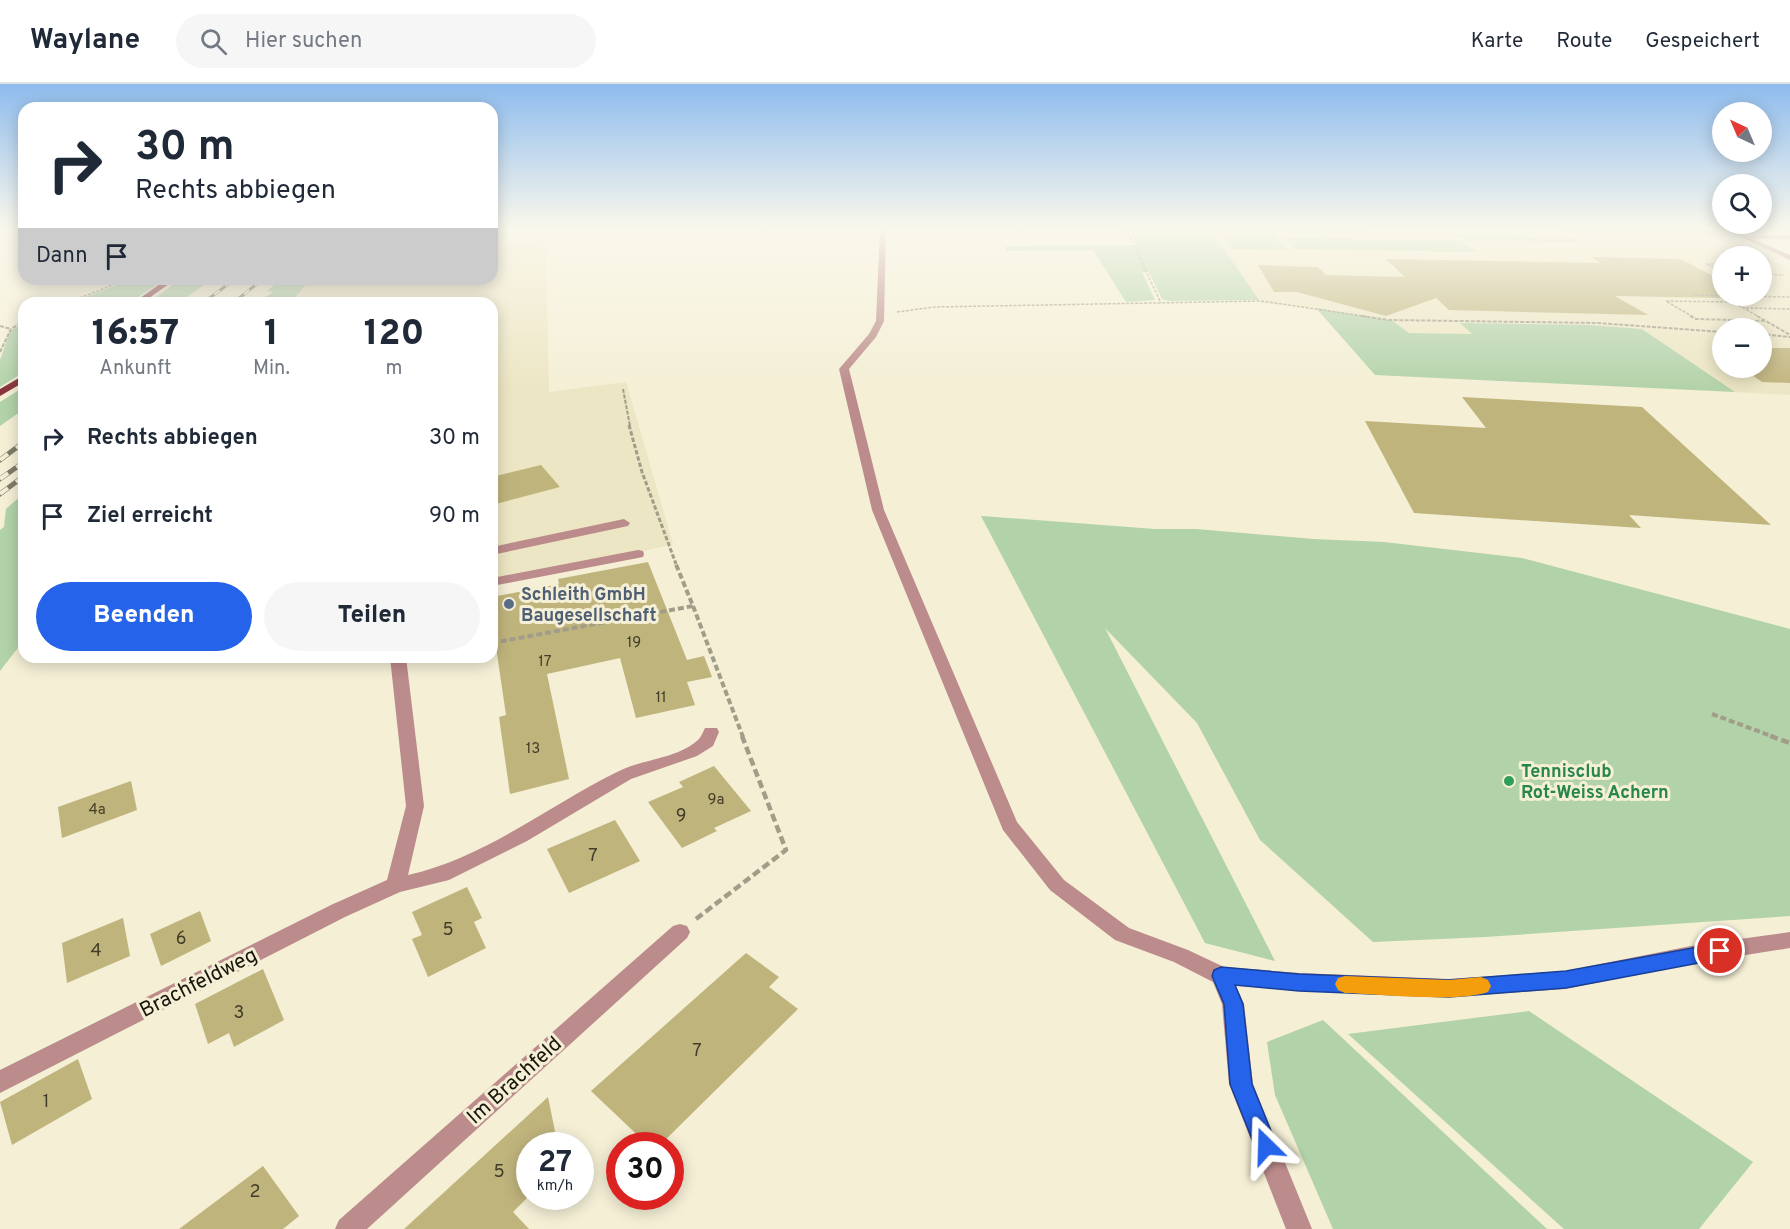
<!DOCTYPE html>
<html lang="de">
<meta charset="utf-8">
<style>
:root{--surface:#fff;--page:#f6f6f7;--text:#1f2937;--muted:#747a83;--line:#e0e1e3;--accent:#2563eb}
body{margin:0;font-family:Overpass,sans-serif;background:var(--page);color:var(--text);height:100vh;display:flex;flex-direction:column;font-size:22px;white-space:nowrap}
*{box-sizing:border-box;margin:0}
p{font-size:20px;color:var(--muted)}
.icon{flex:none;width:33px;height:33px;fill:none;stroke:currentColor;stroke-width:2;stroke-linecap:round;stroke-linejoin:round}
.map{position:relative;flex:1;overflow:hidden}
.sheet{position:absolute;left:18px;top:213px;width:480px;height:366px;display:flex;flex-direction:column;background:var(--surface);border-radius:18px;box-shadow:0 3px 15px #0003}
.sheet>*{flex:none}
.guide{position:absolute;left:18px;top:18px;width:480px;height:183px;border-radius:18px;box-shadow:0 3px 15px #0003;background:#fff;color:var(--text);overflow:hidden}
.needle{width:39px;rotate:316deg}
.fabs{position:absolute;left:1712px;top:18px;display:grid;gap:12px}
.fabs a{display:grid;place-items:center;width:60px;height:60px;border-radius:50%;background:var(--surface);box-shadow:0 3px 15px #0003;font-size:30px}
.speed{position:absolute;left:516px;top:1048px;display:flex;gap:12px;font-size:30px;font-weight:700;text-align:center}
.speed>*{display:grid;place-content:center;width:78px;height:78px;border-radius:50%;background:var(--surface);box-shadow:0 3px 15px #0003;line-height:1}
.speed small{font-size:15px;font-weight:400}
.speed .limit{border:9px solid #d22;background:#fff;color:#111}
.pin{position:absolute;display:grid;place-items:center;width:51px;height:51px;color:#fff;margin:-26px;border:3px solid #fff;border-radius:50%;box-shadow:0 2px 6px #0007}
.me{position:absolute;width:66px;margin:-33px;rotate:338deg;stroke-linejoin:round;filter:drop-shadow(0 0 4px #0008)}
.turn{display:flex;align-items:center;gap:21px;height:126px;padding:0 18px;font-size:27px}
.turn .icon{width:78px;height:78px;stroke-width:2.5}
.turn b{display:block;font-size:42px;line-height:51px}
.then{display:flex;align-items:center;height:57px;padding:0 18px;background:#0003;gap:12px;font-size:22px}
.eta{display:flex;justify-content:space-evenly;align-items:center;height:102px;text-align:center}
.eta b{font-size:36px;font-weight:800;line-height:42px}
.action{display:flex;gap:12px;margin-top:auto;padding:12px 18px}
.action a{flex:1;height:69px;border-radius:36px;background:var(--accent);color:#fff;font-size:24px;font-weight:800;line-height:69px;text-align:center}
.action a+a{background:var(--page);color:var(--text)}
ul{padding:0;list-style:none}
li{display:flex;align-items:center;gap:18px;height:78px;padding:0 18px}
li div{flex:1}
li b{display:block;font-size:22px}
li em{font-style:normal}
header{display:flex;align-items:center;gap:36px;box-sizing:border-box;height:84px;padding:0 30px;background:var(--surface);border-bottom:2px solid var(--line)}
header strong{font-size:28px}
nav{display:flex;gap:33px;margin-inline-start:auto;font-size:21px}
.search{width:420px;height:54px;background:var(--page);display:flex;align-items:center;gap:15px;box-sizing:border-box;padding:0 21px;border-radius:33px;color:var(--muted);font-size:22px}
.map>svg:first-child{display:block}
.built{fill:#ede6c4;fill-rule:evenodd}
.green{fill:#b2d2a9}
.building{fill:#c0b47d}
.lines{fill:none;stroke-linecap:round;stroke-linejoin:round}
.path-far4{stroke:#a19d89;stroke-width:1.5;stroke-dasharray:3 1.5;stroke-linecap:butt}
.path-far3{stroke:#a19d89;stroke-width:2;stroke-dasharray:4 1.5;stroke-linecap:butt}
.path-far2{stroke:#a19d89;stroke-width:3;stroke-dasharray:4.5 2;stroke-linecap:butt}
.path-far1{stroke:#a19d89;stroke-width:4;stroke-dasharray:6 3;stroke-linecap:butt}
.path{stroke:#a19d89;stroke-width:4.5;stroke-dasharray:8 4;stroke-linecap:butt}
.service{fill:#bc8b8b;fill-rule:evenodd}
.minor{fill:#bc8b8b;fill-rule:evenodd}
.primary{fill:#89353b;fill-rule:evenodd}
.rail-far1-casing{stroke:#807c6b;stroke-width:3}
.rail-casing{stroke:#807c6b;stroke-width:5}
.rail-far1{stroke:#f4efd5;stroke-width:2;stroke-dasharray:7;stroke-linecap:butt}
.rail{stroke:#f4efd5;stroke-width:4;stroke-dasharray:10;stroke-linecap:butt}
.route{fill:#2563eb;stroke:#184099;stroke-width:1.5}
.slow{fill:#f59e0b}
.service-dot{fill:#5c6f8a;stroke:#f4efd5;stroke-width:2}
.leisure-dot{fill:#2e9e5b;stroke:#f4efd5;stroke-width:2}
.labels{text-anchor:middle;stroke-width:6;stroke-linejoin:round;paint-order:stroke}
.number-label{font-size:15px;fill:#413d28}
.service-label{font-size:18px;font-weight:bold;fill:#4e5e75;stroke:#f4efd5;text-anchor:start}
.leisure-label{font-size:18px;font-weight:bold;fill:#27864d;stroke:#f4efd5;text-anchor:start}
.near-number-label{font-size:18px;fill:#413d28}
.near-street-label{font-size:21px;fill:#17150c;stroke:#f4efd5}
</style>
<header>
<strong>Waylane</strong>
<div class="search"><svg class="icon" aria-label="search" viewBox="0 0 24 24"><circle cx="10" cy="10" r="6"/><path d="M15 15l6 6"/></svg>Hier suchen</div>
<nav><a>Karte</a><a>Route</a><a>Gespeichert</a></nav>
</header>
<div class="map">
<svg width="1790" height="1145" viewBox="0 0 1790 1145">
<rect width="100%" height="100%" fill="#f4efd5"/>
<g class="built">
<path d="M1210 145 1721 151 1790 185V311L1735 308 1642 245 1461 240 1473 250 1409 249 1393 237 1316 224 1261 219ZM1722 172H1761V212H1722ZM1722 244H1761V284H1722Z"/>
<polygon points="546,156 549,308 626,298 673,460 492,503 492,219 290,219 311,195 492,195 492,163"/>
</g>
<g class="green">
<polygon points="1130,145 1210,145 1259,216 1168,217 1162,215 1149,188 1142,188 1155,216 1126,218 1093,166 1006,167 1006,162 1136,161"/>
<polygon points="1220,145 1271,145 1287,166 1232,165"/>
<polygon points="1565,145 1711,145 1721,151 1571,149"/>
<polygon points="1284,147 1521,151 1526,154 1577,155 1580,158 1468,157 1463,153 1286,149"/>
<polygon points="1319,152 1330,152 1333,155 1461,156 1477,168 1296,165 1284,153 1320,154"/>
<polygon points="133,195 165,195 129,219 70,219"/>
<polygon points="181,195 212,195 178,219 148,219"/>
<path d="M281 195H311L290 219H253C259 214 266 214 273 208L267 207Z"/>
<polygon points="1316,224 1393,237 1409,249 1472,250 1460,239 1590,241 1642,245 1735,308 1375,291"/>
<polygon points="24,239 24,288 0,303 0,276 10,247"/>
<polygon points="24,303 24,325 0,342 0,318"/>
<polygon points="24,409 24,556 0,587 0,446 4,443 6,425"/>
<polygon points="981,432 1155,445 1196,445 1313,455 1384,458 1522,474 1790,545 1790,832 1485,853 1373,858 1260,756 1197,639 1105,544 1275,877 1205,859"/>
<polygon points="1529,927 1753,1078 1699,1145 1564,1145 1348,950"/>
<polygon points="1323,936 1547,1145 1333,1145 1275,1011 1267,958"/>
</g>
<g class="building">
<polygon points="1591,173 1681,175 1722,197 1722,214 1615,212 1648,231 1449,226 1436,214 1386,232 1297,208 1274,208 1258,181 1318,183 1326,191 1405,193 1386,175 1600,179"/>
<polygon points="1761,264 1790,264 1790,299 1762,298 1742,284 1761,284"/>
<polygon points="1462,313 1642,323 1771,441 1629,431 1641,444 1414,429 1365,337 1486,344"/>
<polygon points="541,381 560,403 492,421 492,393"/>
<polygon points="648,478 687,576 704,572 712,593 687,598 695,621 636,634 620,574 547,590 569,695 510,710 499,633 506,631 492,536 492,513 559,500 558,495"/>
<polygon points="714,682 751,727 714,744 717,747 682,764 648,718 683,703 679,698"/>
<polygon points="131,697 137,726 62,754 58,723"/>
<polygon points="615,736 640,777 569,809 547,765"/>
<polygon points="467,803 482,834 474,838 486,864 428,893 412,855 422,851 412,828"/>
<polygon points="200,827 211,857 161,882 150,850"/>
<polygon points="123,834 130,872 67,899 62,859"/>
<polygon points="746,869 779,893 769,903 798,925 659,1062 649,1062 591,1007"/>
<polygon points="263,885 284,936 234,963 229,949 208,960 195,920"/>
<polygon points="78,975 92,1015 12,1061 0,1018"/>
<polygon points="548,1013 558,1062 530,1062 530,1111 513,1128 529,1145 404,1145"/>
<polygon points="263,1082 299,1132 283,1145 179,1145"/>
</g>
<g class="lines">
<g class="path-far4">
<polyline points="1126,145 1161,219"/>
<polyline points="1718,180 1706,180 1722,187"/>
<polyline points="1722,190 1716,190 1722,193"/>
<polyline points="1761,190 1784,191"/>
<polyline points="1692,211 1790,213"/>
<polyline points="1723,212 1759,233"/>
<polyline points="67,219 128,195"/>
<polyline points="1746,224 1790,225"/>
<polyline points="897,228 934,223 1261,217 1370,233"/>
<polyline points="1693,233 1666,217 1734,218"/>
</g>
<g class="path-far3">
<polyline points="1361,232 1389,236 1598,239 1722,248"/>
<polyline points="1690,232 1696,235 1766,237"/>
<polyline points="1757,232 1790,251"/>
<polyline points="0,242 11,245"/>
<polyline points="1761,250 1790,253"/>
<polyline points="0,268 11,245 24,237"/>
<polyline points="623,305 630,342"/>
</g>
<polyline class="path-far2" points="629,341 642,388 676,480"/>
<g class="path-far1">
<polyline points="693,522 743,653"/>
<polyline points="492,559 693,522 675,478"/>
<polyline points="1712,630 1774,653"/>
</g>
<g class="path">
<polyline points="1770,652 1790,659"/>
<polyline points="696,835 786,766 742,652"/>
</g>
<g class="service">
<polygon points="624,435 630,439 628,442 492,471 492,463"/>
<polygon points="638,466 643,467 644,470 643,473 492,502 492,494"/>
</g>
<g class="minor">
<polygon points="880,145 886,145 884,237 876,253 849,285 884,426 1017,738 1064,796 1129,844 1188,866 1224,883 1299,889 1448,895 1565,887 1696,861 1790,848 1790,864 1696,879 1565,905 1448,913 1236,902 1244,920 1253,1000 1312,1145 1286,1145 1229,1000 1222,920 1213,898 1174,878 1115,856 1050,806 1003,746 872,426 839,285 869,250 876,237"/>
<polygon points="1723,145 1732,145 1747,152 1790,151 1790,155 1754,155 1790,171 1790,176"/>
<path d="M390 573H406L424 722 408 791C485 774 548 722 617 688 642 675 677 675 698 656 701 653 703 648 705 644H717L719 648 713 662 697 672 631 695 527 757 449 796 400 808 345 833 0 1009V986L331 821 387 796 406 722Z"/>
<polygon points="680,840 687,842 690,848 687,854 367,1145 335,1145 339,1136 673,842"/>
</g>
<g class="primary">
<polygon points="167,195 176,195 142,219 133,219"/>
<polygon points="24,291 24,298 0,312 0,305"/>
</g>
<defs>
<g id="rail-far1">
<polyline points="203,219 235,195"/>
<polyline points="233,219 263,195"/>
</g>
<g id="rail">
<polyline points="0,376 24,358"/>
<polyline points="0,395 24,378"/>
<polyline points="0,410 24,392"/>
</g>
</defs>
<use href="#rail-far1" class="rail-far1-casing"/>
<use href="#rail" class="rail-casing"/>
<use href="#rail-far1" class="rail-far1"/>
<use href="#rail" class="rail"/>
</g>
<linearGradient id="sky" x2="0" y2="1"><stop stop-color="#8ebcee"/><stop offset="0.47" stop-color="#faf8ec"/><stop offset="1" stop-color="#faf8ec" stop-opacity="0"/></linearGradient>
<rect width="1790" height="306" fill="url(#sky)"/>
<polygon class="route" points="1720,859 1726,861 1729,867 1726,872 1720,875 1566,904 1449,913 1299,907 1235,901 1243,920 1252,1000 1277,1062 1274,1070 1266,1073 1258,1070 1230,1000 1224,920 1212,892 1214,886 1221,883 1299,890 1449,896 1566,887"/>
<path class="slow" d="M1345 892 1449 896 1481 893 1488 896 1491 902 1488 908C1456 919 1381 910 1345 909L1338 906 1335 900 1338 894Z"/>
<circle class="service-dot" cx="509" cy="520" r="6"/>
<circle class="leisure-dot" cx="1509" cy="697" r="6"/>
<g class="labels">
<g class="number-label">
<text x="634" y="563">19</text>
<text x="545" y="582">17</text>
<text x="661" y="618">11</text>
<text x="533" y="669">13</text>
<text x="716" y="720">9a</text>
<text x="97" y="730">4a</text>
</g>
<g class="service-label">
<text x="521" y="516">Schleith GmbH<tspan x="521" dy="21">Baugesellschaft</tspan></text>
</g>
<g class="leisure-label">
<text x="1521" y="693">Tennisclub<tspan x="1521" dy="21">Rot-Weiss Achern</tspan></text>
</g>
<g class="near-number-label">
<text x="681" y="737">9</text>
<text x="593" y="777">7</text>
<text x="448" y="851">5</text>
<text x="181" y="860">6</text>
<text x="96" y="872">4</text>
<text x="239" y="934">3</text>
<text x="697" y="972">7</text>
<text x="46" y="1023">1</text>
<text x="499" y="1093">5</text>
<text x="255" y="1113">2</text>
</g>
<g class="near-street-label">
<text transform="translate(198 898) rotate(-27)" y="7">Brachfeldweg</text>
<text transform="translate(514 996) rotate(-42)" y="7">Im Brachfeld</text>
</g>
</g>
</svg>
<div class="fabs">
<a><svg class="needle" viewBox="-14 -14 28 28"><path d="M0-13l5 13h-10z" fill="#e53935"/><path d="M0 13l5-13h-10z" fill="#747a83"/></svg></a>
<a><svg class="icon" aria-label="search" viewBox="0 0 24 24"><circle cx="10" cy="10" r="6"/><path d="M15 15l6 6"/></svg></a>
<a>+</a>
<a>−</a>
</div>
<div class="speed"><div>27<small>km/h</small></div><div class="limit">30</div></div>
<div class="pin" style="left:1720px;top:867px;background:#d93025"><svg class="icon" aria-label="arrive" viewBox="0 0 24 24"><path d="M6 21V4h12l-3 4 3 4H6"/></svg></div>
<svg class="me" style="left:1266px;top:1062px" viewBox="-20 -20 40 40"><path d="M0-17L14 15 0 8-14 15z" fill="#2563eb" stroke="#fff" stroke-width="4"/></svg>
<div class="guide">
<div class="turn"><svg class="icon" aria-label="right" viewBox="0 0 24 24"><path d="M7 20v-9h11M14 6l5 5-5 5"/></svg><div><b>30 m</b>Rechts abbiegen</div></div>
<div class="then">Dann<svg class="icon" aria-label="arrive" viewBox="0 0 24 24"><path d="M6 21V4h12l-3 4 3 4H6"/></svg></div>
</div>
<section class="sheet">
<div class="eta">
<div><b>16:57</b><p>Ankunft</p></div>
<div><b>1</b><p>Min.</p></div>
<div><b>120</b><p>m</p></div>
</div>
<ul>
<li><svg class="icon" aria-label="right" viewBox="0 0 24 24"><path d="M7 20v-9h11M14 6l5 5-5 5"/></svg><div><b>Rechts abbiegen</b></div><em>30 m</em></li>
<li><svg class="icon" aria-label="arrive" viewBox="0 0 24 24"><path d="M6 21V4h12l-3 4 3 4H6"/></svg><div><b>Ziel erreicht</b></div><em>90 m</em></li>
</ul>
<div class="action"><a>Beenden</a><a>Teilen</a></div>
</section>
</div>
